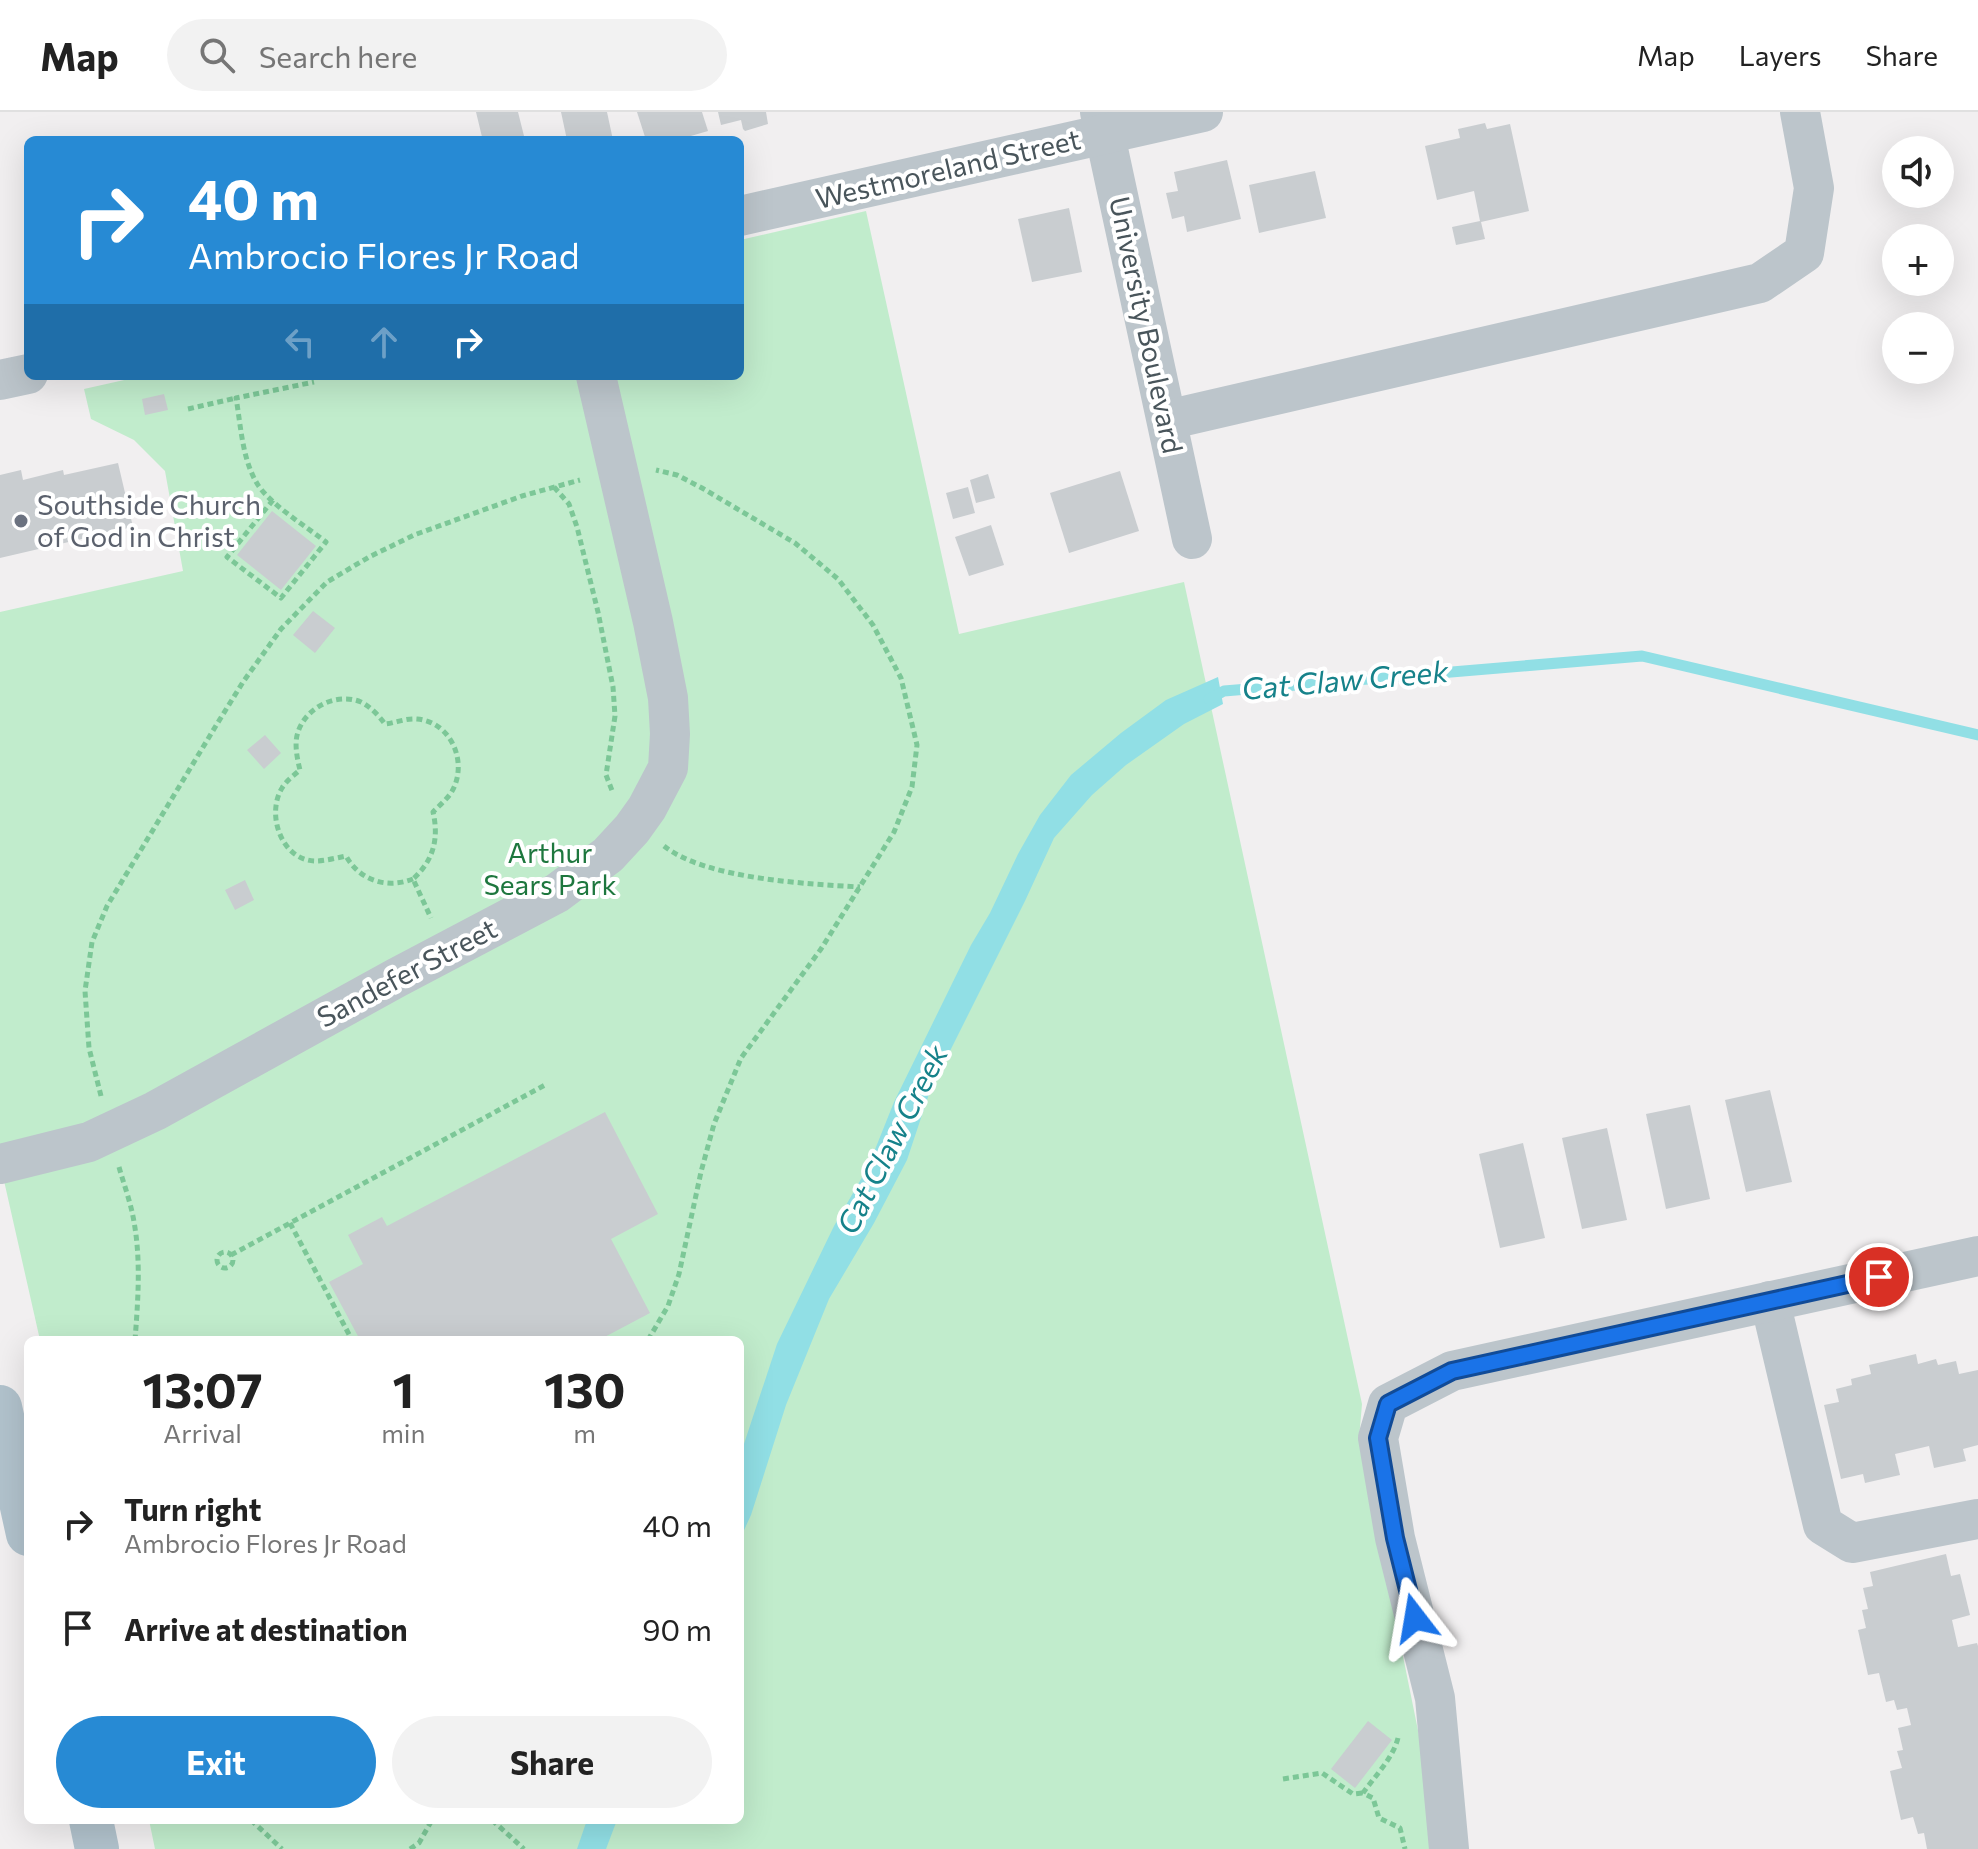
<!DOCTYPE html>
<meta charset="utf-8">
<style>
:root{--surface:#fff;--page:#f2f2f2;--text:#222;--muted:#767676;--line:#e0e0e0;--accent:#278ad4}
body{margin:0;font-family:Commissioner,sans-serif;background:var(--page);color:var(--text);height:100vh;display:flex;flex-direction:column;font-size:30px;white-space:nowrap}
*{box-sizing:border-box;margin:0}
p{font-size:26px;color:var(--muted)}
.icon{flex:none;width:44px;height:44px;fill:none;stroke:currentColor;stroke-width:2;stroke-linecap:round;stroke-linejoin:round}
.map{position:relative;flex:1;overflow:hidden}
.sheet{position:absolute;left:24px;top:1224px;width:720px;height:488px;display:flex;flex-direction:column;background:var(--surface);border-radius:12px;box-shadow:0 8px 32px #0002}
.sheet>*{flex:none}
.hud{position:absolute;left:24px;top:24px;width:720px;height:244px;border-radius:12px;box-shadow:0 8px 32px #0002;background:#278ad4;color:#fff;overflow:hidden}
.buttons{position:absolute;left:1882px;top:24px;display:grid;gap:16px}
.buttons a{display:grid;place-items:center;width:72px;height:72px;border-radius:50%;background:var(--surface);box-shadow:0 8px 32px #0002;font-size:40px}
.pin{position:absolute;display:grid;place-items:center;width:68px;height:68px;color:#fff;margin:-34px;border:4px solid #fff;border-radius:50%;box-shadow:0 2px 8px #0007}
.me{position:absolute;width:88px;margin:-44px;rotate:346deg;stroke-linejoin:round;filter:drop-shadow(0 0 6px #0008)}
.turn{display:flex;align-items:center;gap:28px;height:168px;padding:0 32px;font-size:36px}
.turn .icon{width:104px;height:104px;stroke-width:2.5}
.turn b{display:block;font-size:56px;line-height:68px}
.lanes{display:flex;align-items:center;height:76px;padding:0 32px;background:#0003;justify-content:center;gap:40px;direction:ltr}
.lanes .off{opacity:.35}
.eta{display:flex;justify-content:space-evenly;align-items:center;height:136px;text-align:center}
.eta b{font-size:48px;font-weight:700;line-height:56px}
.button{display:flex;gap:16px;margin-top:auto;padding:16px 32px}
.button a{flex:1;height:92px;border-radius:48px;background:var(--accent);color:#fff;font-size:32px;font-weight:700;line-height:92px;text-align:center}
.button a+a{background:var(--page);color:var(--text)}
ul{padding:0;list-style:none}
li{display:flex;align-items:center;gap:24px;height:104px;padding:0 32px}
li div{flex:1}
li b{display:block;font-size:30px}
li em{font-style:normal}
header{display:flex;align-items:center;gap:48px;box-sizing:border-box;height:112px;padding:0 40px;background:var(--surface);border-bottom:2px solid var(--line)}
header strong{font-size:38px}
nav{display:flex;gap:44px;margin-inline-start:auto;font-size:28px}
.search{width:560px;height:72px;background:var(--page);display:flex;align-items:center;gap:20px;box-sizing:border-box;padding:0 28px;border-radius:44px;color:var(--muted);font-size:30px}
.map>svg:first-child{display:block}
.green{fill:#c1eccc}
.water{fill:#91dfe5}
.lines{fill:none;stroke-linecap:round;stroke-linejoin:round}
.stream{stroke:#91dfe5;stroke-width:11}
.building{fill:#c9cdd0}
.path{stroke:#7cc797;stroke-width:5;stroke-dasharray:6 4;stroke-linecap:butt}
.minor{stroke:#bcc5cb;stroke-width:40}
.major{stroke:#b1c2cc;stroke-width:44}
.route-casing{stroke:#114b97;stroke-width:20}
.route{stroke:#1a73e8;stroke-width:14}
.worship-dot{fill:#6b7280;stroke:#fff;stroke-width:3}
.labels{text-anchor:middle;stroke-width:8;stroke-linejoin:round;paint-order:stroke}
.street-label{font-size:28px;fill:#49555b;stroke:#fff}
.worship-label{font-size:28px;fill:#5b616d;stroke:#fff;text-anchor:start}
.park-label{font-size:28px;fill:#1e773e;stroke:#fff}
.water-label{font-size:30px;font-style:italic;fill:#16828a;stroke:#fff}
</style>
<header>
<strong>Map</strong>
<div class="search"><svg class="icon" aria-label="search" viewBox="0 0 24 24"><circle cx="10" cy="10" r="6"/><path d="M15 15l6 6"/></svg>Search here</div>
<nav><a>Map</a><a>Layers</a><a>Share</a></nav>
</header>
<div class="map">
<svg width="1978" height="1737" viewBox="0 0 1978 1737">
<rect width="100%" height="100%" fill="#f1eff0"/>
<polygon class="green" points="866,99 959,522 1184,470 1362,1292 1359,1327 1442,1737 155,1737 149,1708 740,1708 740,1228 40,1228 0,1051 0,500 183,459 165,359 134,328 91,307 84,277 142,264 740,264 740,128"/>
<g class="water">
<polygon points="1218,565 1223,592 1184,612 1126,653 1092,683 1054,726 1025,789 930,979 907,1048 874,1111 829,1187 786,1293 751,1403 740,1427 740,1344 777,1232 834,1114 868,1055 894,990 971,833 990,801 1018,742 1040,703 1071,663 1121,621 1166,588"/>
<polygon points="587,1708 617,1708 606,1737 577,1737"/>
</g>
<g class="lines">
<polyline class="stream" points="1209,587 1224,579 1642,544 1978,623"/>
</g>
<g class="building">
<polygon points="476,0 518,0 525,28 474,28 482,25"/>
<polygon points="561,0 607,0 613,28 567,28"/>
<polygon points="637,0 702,0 708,19 677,28 646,28"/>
<polygon points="718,0 766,0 768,12 745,19 743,17 741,8 721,13"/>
<polygon points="1485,11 1487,17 1510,12 1529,99 1481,110 1485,127 1456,133 1452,115 1480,109 1474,79 1437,88 1425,34 1460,26 1458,17"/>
<polygon points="1227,48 1241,107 1187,120 1184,104 1172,107 1166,81 1178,79 1174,60"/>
<polygon points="1315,59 1326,106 1259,121 1249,73"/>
<polygon points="1069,96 1082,160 1032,170 1018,107"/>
<polygon points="164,282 168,298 145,303 142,287"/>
<polygon points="118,351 133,415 0,446 0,363 21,358 23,368 63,358 64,363"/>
<polygon points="1120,359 1139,419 1069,441 1050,381"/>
<polygon points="988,362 995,386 976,391 970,368"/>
<polygon points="968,375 975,401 953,407 946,381"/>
<polygon points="272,399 316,434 281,478 237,443"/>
<polygon points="991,413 1004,453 969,464 955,425"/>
<polygon points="313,499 335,516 315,541 293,523"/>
<polygon points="265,623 281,641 264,657 247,638"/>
<polygon points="245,768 254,788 235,798 225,778"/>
<polygon points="1770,978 1792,1070 1746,1080 1725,988"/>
<polygon points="1690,993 1710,1087 1666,1097 1646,1002"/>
<polygon points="605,1000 658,1102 611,1127 650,1201 599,1228 360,1228 329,1170 363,1152 348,1123 382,1105 387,1114"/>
<polygon points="1607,1016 1627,1108 1582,1117 1562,1026"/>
<polygon points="1523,1031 1545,1126 1500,1136 1479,1042"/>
<polygon points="1916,1242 1918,1252 1936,1247 1938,1253 1956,1249 1959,1262 1978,1258 1978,1333 1963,1337 1966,1349 1934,1356 1929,1334 1895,1342 1900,1363 1865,1371 1863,1362 1841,1367 1824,1293 1839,1290 1836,1277 1852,1273 1851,1267 1871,1262 1869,1253"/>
<polygon points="1946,1442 1951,1464 1960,1462 1970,1503 1952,1508 1958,1535 1977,1531 1978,1534 1978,1737 1927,1737 1924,1721 1918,1722 1913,1705 1901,1708 1890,1659 1902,1656 1897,1639 1903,1638 1898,1616 1911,1613 1907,1596 1897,1598 1894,1588 1886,1590 1879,1561 1868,1563 1858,1518 1866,1516 1862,1498 1868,1497 1863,1476 1873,1474 1870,1460"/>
<polygon points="1368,1609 1392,1628 1355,1676 1331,1657"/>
</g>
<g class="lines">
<g class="path">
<polyline points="188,297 236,286"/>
<polyline points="554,375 569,392 577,415 598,500 613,575 615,604 606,663 613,681"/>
<path d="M273 388 227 445 281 486 326 430C307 415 271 393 258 373 242 348 241 314 236 286L314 270"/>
<path d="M664 734C705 767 808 772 860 775"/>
<path d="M413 767C387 777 360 769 346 744 336 746 325 749 315 749 281 748 266 702 282 676 286 669 294 663 300 658 297 646 294 631 298 620 306 595 337 580 361 590 371 595 379 604 385 612 395 611 406 606 417 607 452 610 469 652 451 681 446 688 439 694 433 700 439 726 434 748 413 767L431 806"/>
<polyline points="101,984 89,936 85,879 92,830 107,794 217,612 243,570 281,517 327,470 369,445 414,423 522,384 580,368"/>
<path d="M119 1055C124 1073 131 1091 134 1110 141 1148 138 1189 135 1228"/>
<polyline points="290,1111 352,1228"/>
<circle cx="225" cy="1148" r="8"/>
<polyline points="231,1143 545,973"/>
<polyline points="648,1228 668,1194 679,1162 701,1060 714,1012 741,946 821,837 894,720 912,675 917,633 901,566 873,513 838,467 795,431 702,376 677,363 656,358"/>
<path d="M1398 1626C1393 1646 1375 1664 1363 1681L1373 1686 1379 1706 1400 1716 1405 1737"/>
<polyline points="1283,1667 1322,1661 1353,1682 1363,1681"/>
<polyline points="251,1708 282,1737"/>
<polyline points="492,1708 524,1737"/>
<polyline points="410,1737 419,1731 432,1708"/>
</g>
<g class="minor">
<polyline points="1100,0 1192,427"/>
<polyline points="740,104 1203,0"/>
<polyline points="0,268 28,262"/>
<polyline points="1167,308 1760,171 1804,141 1814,76 1800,0"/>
<polyline points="0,1052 89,1030 155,999 396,866 557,781 608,743 632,717 647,696 668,656 670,622 668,586 653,510 596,264"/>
<polyline points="1770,1189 1823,1413 1852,1431 1978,1407"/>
<polyline points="1449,1737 1435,1586 1395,1426 1378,1326 1388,1292 1452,1259 1978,1144"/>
</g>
<g class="major">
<polyline points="0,1295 28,1422"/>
<polyline points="91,1708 97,1737"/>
</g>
</g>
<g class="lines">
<defs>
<polyline id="route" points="1415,1506 1395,1426 1378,1326 1388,1292 1452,1259 1879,1165"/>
</defs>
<use href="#route" class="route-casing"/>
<use href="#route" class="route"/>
</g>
<circle class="worship-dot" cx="21" cy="409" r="8"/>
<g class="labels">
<g class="street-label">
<text transform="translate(948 57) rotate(-13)" y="10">Westmoreland Street</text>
<text transform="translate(1146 213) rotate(78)" y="10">University Boulevard</text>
<text transform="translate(407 861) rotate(-28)" y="10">Sandefer Street</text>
</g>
<g class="worship-label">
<text x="37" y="403">Southside Church<tspan x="37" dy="32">of God in Christ</tspan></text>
</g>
<g class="park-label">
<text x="550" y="751">Arthur<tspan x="550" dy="32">Sears Park</tspan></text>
</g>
<g class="water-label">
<text transform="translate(1345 569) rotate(-5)" y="10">Cat Claw Creek</text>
<text transform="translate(893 1028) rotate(-63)" y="10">Cat Claw Creek</text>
</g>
</g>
</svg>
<div class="buttons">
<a><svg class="icon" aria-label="sound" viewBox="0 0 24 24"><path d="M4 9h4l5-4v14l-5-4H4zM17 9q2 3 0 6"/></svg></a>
<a>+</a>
<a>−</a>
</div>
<div class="pin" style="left:1879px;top:1165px;background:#d93025"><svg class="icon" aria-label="arrive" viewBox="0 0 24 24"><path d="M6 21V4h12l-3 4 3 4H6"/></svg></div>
<svg class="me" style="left:1415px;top:1506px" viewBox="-20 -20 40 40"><path d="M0-17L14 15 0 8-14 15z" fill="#1a73e8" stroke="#fff" stroke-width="4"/></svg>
<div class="hud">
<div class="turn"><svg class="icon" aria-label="right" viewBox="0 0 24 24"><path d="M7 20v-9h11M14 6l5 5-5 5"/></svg><div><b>40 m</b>Ambrocio Flores Jr Road</div></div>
<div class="lanes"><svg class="icon off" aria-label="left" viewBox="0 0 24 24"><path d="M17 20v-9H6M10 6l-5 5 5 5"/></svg><svg class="icon off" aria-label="ahead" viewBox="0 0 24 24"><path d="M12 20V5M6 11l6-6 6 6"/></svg><svg class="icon" aria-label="right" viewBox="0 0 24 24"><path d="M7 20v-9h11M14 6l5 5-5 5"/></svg></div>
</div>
<section class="sheet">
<div class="eta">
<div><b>13:07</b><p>Arrival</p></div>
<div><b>1</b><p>min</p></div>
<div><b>130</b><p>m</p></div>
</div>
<ul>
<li><svg class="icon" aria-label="right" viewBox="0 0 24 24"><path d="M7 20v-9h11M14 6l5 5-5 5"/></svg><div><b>Turn right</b><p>Ambrocio Flores Jr Road</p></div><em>40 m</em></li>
<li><svg class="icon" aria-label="arrive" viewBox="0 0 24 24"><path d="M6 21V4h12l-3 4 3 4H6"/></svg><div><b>Arrive at destination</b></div><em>90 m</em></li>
</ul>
<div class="button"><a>Exit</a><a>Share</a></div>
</section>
</div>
